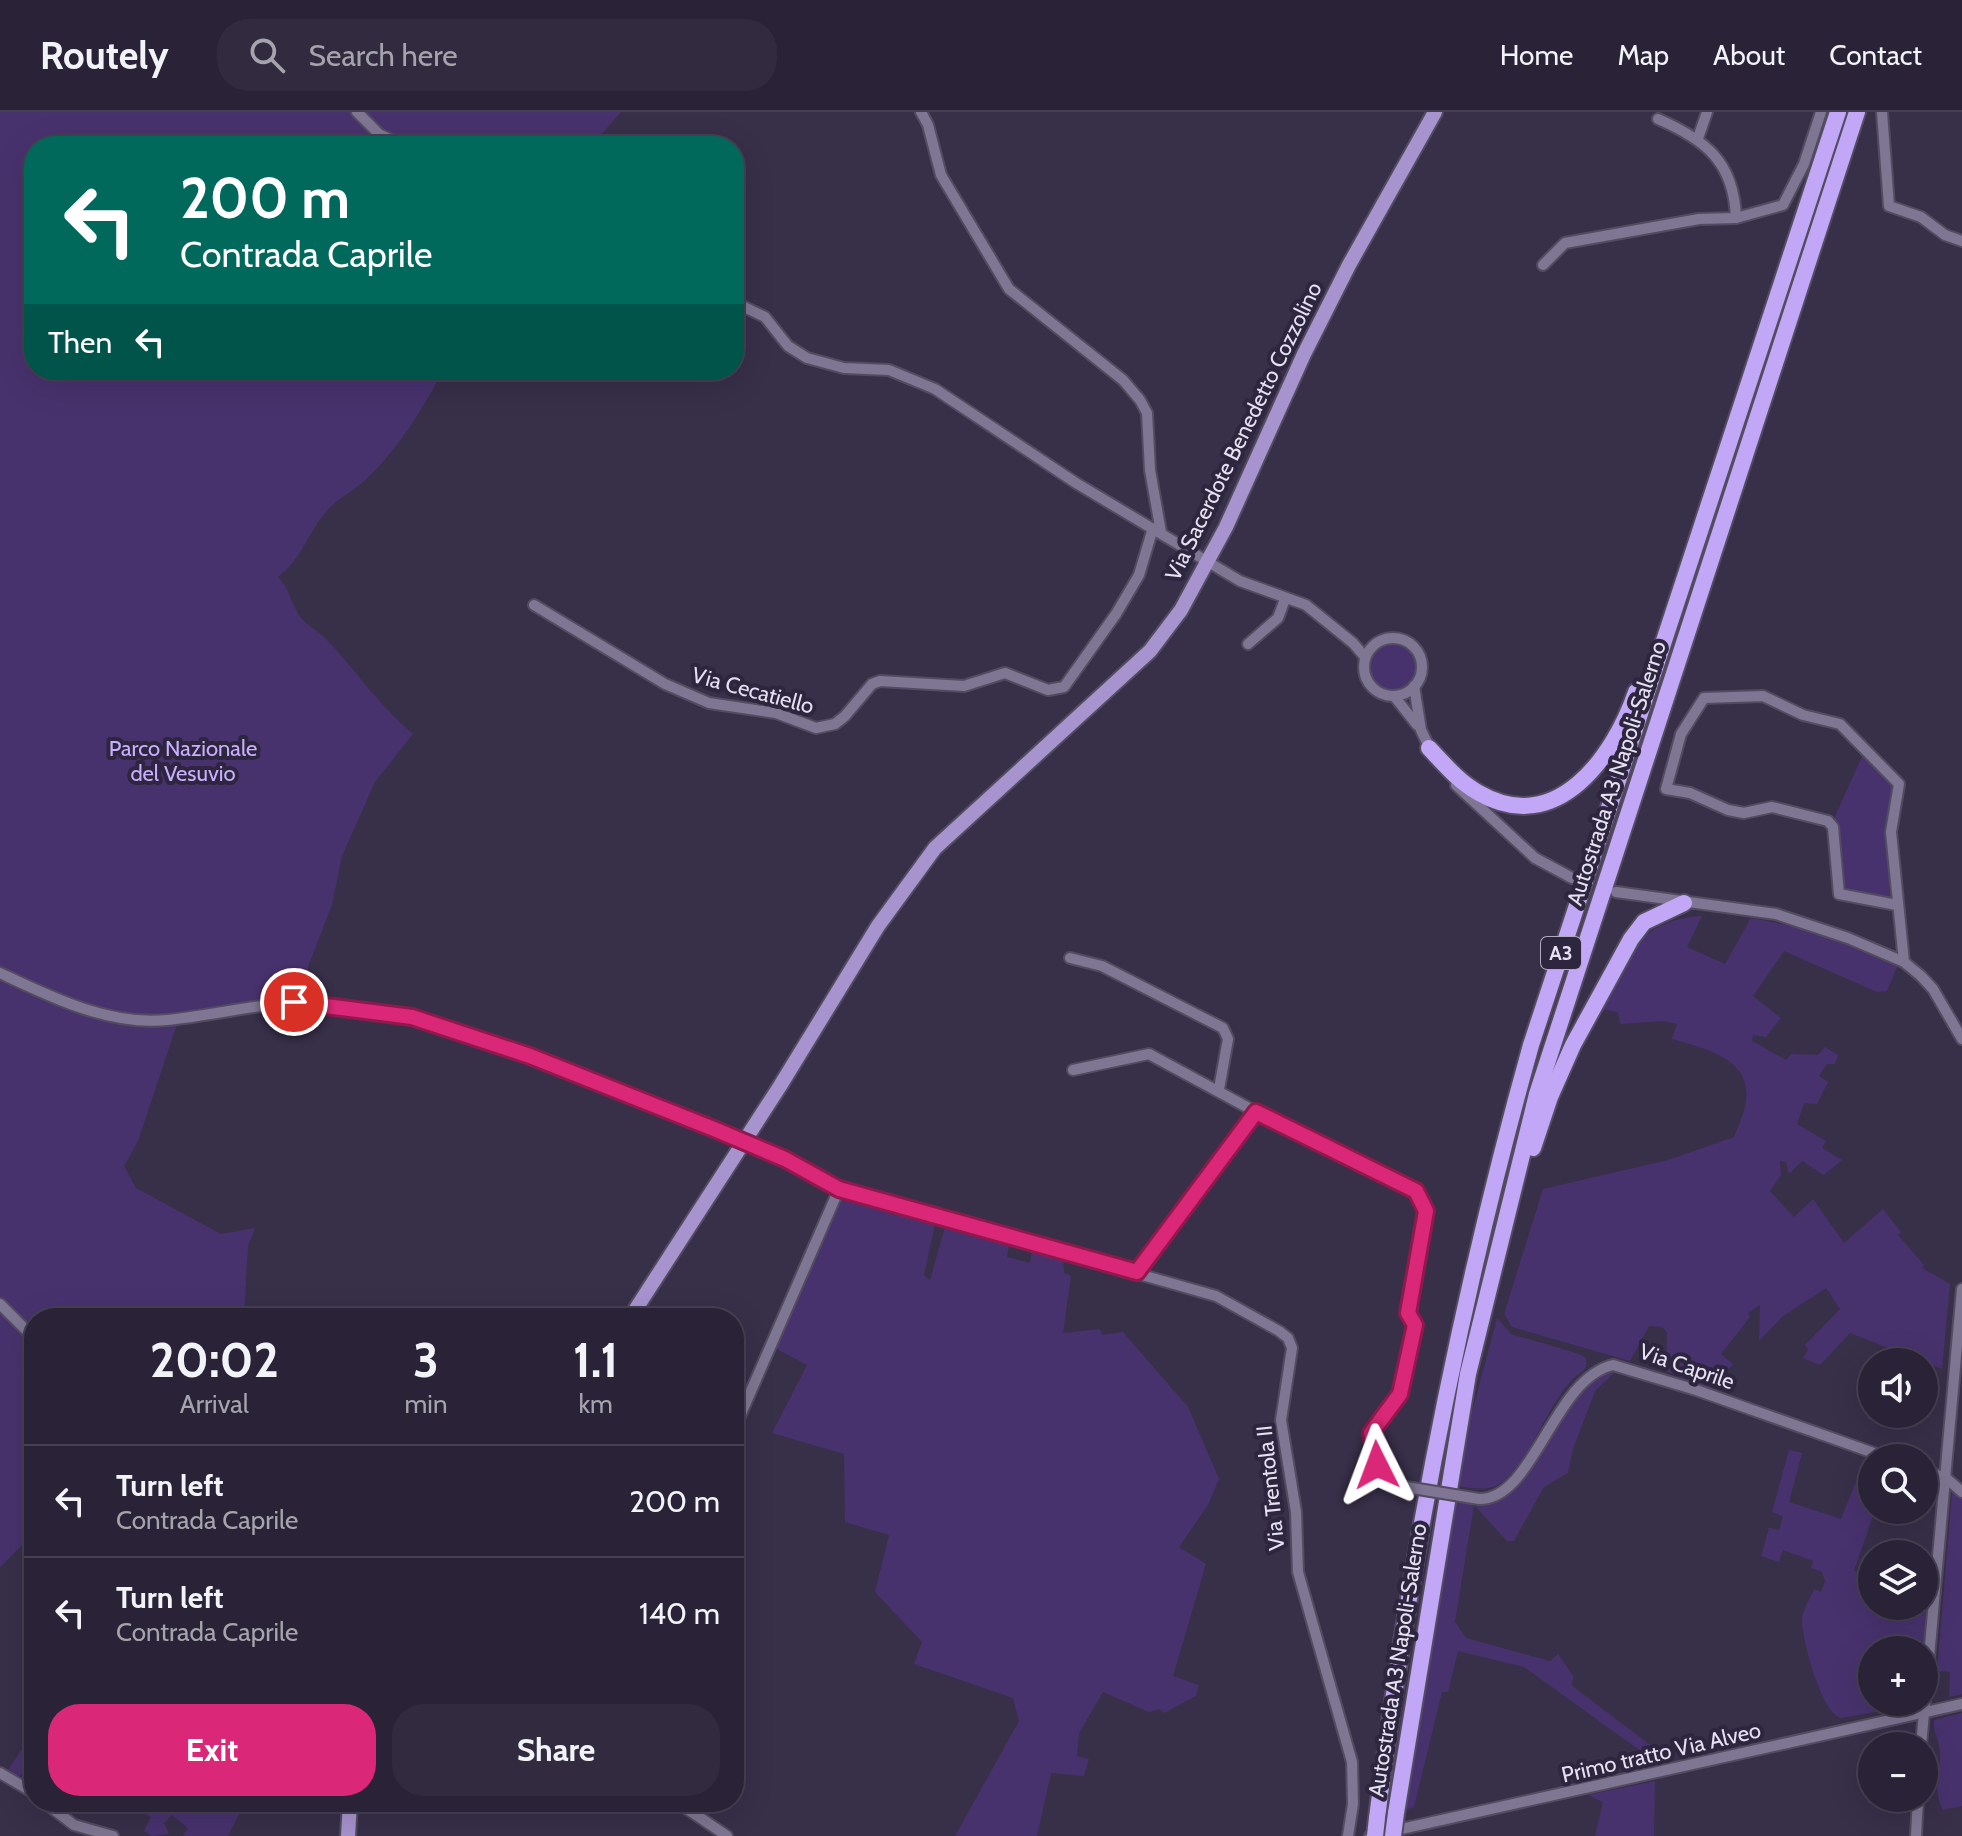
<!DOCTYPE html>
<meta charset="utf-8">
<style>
:root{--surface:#2a2337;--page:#322b3f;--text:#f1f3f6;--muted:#a5a4ad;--line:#464052;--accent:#db2777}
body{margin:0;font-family:Cabin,sans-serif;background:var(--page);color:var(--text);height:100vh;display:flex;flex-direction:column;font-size:30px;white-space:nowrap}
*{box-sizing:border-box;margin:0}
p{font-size:26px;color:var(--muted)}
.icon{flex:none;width:44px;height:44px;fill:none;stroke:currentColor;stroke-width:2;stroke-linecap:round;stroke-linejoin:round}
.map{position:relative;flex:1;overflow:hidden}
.drawer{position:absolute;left:24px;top:1196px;width:720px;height:504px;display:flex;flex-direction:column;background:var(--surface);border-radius:32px;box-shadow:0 8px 32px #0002,0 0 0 2px var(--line)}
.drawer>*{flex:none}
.top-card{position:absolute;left:24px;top:24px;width:720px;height:244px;border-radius:32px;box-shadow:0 8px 32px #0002,0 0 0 2px var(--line);background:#00695c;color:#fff;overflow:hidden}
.buttons{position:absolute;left:1858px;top:1236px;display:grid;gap:16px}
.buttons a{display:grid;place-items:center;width:80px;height:80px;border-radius:50%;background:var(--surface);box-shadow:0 8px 32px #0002,0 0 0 2px var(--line);font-size:40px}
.pin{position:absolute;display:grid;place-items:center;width:68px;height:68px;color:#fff;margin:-34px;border:4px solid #fff;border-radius:50%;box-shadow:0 2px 8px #0007}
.me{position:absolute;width:88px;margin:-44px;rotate:357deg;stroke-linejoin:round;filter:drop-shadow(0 0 6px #0008)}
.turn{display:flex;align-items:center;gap:28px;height:168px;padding:0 24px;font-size:36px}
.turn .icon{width:104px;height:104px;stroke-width:2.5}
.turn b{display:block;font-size:56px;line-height:68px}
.then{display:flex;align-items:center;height:76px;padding:0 24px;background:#0003;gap:16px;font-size:30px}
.eta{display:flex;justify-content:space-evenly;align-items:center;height:136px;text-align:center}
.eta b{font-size:48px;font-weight:700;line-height:56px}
.cta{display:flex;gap:16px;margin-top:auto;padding:16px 24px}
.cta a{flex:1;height:92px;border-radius:32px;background:var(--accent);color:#fff;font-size:32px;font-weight:700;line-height:92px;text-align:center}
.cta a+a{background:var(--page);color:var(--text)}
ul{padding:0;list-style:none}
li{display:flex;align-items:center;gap:24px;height:112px;padding:0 24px;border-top:2px solid var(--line)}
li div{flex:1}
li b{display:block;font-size:30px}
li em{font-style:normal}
header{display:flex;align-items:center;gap:48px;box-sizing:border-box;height:112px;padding:0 40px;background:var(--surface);border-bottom:2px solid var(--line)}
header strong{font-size:38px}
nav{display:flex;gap:44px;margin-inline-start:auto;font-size:28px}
.search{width:560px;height:72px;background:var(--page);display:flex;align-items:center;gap:20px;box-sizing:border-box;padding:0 28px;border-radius:32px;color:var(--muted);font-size:30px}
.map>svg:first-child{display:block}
.green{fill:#48326e}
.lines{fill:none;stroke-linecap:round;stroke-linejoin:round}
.minor-casing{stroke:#534c61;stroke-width:14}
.major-casing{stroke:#534c61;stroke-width:18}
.highway-casing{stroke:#534c61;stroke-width:20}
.minor{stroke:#7f7693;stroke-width:10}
.major{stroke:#a793ce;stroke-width:14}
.highway{stroke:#c1a7f6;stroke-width:16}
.minor-bridge-casing{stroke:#534c61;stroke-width:14;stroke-linecap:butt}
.highway-bridge-casing{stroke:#534c61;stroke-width:20;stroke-linecap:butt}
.minor-bridge{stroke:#7f7693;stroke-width:10}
.highway-bridge{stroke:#c1a7f6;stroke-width:16}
.route-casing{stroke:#8e194d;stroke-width:20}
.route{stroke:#db2777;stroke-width:14}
.labels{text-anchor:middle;stroke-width:8;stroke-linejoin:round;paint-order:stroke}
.shield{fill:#2e253e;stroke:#afa9bc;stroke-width:2}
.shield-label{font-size:20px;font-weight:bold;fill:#e6e1f2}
.street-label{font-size:22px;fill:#e6e1f2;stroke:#2e253e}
.park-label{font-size:22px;fill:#c8aefe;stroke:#2e253e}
</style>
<header>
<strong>Routely</strong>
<div class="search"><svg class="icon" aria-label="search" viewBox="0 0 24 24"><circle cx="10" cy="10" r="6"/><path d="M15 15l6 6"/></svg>Search here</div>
<nav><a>Home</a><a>Map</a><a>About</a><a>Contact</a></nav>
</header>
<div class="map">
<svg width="1962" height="1724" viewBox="0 0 1962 1724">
<rect width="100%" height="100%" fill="#382f49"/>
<g class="green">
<path d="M0 0H621L591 34H34V258H443C423 297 397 339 364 369 351 381 336 387 325 401 307 423 301 448 278 465 290 477 290 489 299 503 306 514 319 519 327 528 358 561 377 591 413 622L375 670 342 744 332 793 308 855 301 894 178 909 138 1029 124 1054 136 1076 221 1122 255 1116 248 1134 244 1205 34 1206V1429L27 1428 0 1455Z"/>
<circle cx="1393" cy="555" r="23"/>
<polygon points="1864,640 1894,671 1888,705 1890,789 1843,778 1833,709"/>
<path d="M1702 804 1687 835 1725 852 1751 806 1810 817 1897 855 1887 879 1877 880 1784 839 1753 884 1781 906 1766 925 1753 923 1752 929 1786 948 1791 942 1818 943 1825 935 1838 943 1835 952H1827L1819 964 1828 970 1817 992 1804 991 1797 1012 1826 1029 1822 1036 1842 1048 1824 1063 1802 1049 1789 1062 1786 1050 1780 1049 1781 1063 1770 1079 1794 1105 1813 1087 1844 1131 1883 1097 1901 1120 1898 1123 1924 1153 1922 1156 1950 1172 1942 1257 1850 1221 1820 1253 1803 1246 1808 1238 1805 1233 1840 1197 1826 1176 1783 1204 1759 1229 1760 1193 1748 1201 1750 1205 1721 1242 1733 1252 1712 1277 1666 1259 1667 1220 1662 1215 1649 1214 1630 1249 1512 1215 1504 1202 1543 1077 1668 1048 1734 1025C1738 1014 1745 1001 1746 989 1752 946 1703 936 1672 927L1677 912 1663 909 1620 912 1618 900 1599 897C1628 845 1637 808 1702 804Z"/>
<polygon points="844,1080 935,1112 924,1163 930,1168 945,1115 1009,1133 1007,1145 1030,1151 1032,1138 1063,1145 1064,1161 1071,1164 1063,1221 1100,1217 1102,1223 1123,1220 1188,1295 1219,1367 1208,1393 1179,1435 1206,1452 1173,1564 1199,1573 1196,1584 1164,1601 1160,1597 1149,1600 1103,1580 1079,1621 1077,1644 1089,1647 1084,1664 1051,1661 1037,1724 955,1724 1019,1609 1013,1586 914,1552 922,1530 875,1480 889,1423 845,1410 844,1342 772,1321 807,1253 773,1235"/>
<path d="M1497 1206 1511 1222 1576 1241 1585 1245C1590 1259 1580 1259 1572 1268 1545 1297 1534 1340 1506 1367 1492 1380 1476 1377 1459 1374L1472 1300Z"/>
<polygon points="1615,1260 1595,1279 1573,1337 1568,1361 1544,1375 1514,1429 1507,1429 1474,1393 1455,1510 1466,1526 1550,1549 1558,1542 1574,1565 1571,1573 1657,1638 1656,1650 1524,1555 1458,1539 1448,1580 1442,1580 1414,1695 1404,1698 1456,1390 1474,1392 1508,1380 1579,1279 1602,1261"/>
<path d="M1789 1338 1802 1341 1789 1390 1841 1407 1855 1372 1859 1373 1862 1362 1872 1356V1398H1875L1854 1459 1872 1460V1494H1924V1463H1929L1923 1538H1872V1590H1918L1915 1593 1841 1606C1821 1600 1802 1528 1802 1507 1802 1499 1811 1485 1814 1477L1821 1480 1825 1469 1822 1460 1811 1456 1813 1449 1783 1438 1779 1450 1761 1444 1769 1416 1779 1418 1783 1404 1772 1400Z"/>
<polygon points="1952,1380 1962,1385 1962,1582 1949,1585 1950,1560 1937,1559"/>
<path d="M1962 1601V1694L1943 1698C1931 1676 1943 1656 1939 1633 1937 1623 1933 1620 1934 1608Z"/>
<polygon points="34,1619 34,1644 17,1668 6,1661"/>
<polygon points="1655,1669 1654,1724 1595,1724 1603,1690 1588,1683"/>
<polygon points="135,1690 245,1690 228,1724 183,1724 188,1716 172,1703 164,1711 169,1722 152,1724 144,1719 151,1705 132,1694"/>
</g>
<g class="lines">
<defs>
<g id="minor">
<polyline points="357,0 379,22 404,34"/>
<polyline points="921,0 928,13 941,63 1009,177 1123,268 1140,288 1147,301 1150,358 1161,420"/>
<polyline points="1882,0 1889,94 1921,105 1945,123 1962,129"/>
<path d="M1658 7C1706 28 1734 50 1736 106"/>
<polyline points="1698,26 1707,0"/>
<polyline points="1543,153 1565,131 1699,107 1736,106 1783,93 1804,52 1821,0"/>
<polyline points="734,190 765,205 788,234 807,246 844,256 889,258 935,277 1076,371 1240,469 1306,493 1353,531 1365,545"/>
<polyline points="534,493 665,572 709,591 776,601 816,616 835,612 845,604 872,572 880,569 964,574 1005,561 1048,578 1064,575 1116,502 1139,463 1153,416"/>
<circle cx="1393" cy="555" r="29"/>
<polyline points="1248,532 1278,506 1285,487"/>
<polyline points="1414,574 1421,618 1432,641"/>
<polyline points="1394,584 1417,613"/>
<polyline points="1456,673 1535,746 1572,766"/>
<polyline points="1616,780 1776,802 1848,826 1904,850 1921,864 1933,877 1962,927"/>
<polyline points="1897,793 1839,782 1833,715 1828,709 1772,695 1744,701 1728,698 1690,681 1666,677 1681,622 1704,586 1763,584 1803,603 1840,612 1899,672 1891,720 1904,850"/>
<polyline points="1070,846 1102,854 1223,916 1228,927 1219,977"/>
<path d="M0 861C51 885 109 914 167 908 221 903 275 886 329 892 427 904 504 937 595 972 678 1003 761 1033 839 1077L1216 1184 1279 1219 1288 1226 1292 1236 1281 1308 1296 1400 1298 1460 1352 1650 1353 1692 1348 1724"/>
<polyline points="1073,958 1149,942 1256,1000"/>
<polyline points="1137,1160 1256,1000 1416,1079 1426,1099 1408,1201 1415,1213 1400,1282 1371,1321 1377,1353 1400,1374"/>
<polyline points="0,1192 34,1226"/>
<polyline points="734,1318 839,1077"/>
<polyline points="1924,1359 1946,1366 1962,1380"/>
<path d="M1479 1387C1534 1388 1553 1267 1613 1253L1696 1278 1888 1346"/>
<polyline points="1921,1634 1962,1177"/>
<polyline points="0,1661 34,1681"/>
<polyline points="44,1690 74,1713 113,1724"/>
<polyline points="677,1690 727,1724"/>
<polyline points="1370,1724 1962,1592"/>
<polyline points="1916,1724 1918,1686"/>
</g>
<g id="major">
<polyline points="630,1206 780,974 878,814 935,736 1150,539 1181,498 1226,415 1304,242 1349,153 1435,0"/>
<polyline points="348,1724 350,1690"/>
</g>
<g id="highway">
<path d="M1429 636C1445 653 1459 670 1479 681 1557 726 1614 644 1636 580"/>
<polyline points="1533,1036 1550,985 1573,933 1631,827 1644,810 1684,791"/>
<polyline points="1396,1701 1468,1262 1537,982 1857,0"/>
<path d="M1377 1706C1410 1444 1460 1187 1531 933L1838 0"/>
</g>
</defs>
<use href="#minor" class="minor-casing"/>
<use href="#major" class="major-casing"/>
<use href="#highway" class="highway-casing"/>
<use href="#minor" class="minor"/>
<use href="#major" class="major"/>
<use href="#highway" class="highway"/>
<defs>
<polyline id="minor-bridge" points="1400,1374 1479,1387"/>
<g id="highway-bridge">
<polyline points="1375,1724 1377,1706"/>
<polyline points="1393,1724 1396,1701"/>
</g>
</defs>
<use href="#minor-bridge" class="minor-bridge-casing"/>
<use href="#highway-bridge" class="highway-bridge-casing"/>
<use href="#minor-bridge" class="minor-bridge"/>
<use href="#highway-bridge" class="highway-bridge"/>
</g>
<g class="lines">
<defs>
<polyline id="route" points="294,890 412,905 530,944 714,1017 785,1047 839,1077 1137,1160 1256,1000 1416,1079 1426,1099 1408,1201 1415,1213 1400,1282 1371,1321 1377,1353"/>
</defs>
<use href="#route" class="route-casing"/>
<use href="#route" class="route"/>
</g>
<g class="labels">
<rect class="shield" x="1541" y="825" width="40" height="32" rx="6"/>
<g class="shield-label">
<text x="1561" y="848">A3</text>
</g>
<g class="street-label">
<text transform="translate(1243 319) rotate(-64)" y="8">Via Sacerdote Benedetto Cozzolino</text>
<text transform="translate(753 578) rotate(15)" y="8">Via Cecatiello</text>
<text transform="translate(1616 661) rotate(-72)" y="8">Autostrada A3 Napoli-Salerno</text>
<text transform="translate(1687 1254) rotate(19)" y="8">Via Caprile</text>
<text transform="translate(1270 1376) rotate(-96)" y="8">Via Trentola II</text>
<text transform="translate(1397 1548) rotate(-81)" y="8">Autostrada A3 Napoli-Salerno</text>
<text transform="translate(1661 1640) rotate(-13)" y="8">Primo tratto Via Alveo</text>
</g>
<g class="park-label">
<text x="183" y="644">Parco Nazionale<tspan x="183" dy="25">del Vesuvio</tspan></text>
</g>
</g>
</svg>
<div class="buttons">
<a><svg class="icon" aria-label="sound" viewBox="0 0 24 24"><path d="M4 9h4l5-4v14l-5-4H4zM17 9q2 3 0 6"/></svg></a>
<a><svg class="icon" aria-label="search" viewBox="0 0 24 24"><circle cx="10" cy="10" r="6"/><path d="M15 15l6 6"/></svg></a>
<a><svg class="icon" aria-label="layers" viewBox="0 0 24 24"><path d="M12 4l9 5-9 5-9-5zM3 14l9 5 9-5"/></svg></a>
<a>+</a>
<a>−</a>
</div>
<div class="pin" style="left:294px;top:890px;background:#d93025"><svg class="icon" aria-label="arrive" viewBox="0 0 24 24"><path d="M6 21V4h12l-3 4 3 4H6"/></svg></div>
<svg class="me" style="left:1377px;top:1353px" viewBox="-20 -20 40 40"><path d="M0-17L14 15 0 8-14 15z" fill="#db2777" stroke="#fff" stroke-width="4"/></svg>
<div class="top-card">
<div class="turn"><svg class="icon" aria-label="left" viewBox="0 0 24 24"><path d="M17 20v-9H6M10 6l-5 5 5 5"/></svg><div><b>200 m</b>Contrada Caprile</div></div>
<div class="then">Then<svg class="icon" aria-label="left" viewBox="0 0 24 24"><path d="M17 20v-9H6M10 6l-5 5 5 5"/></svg></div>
</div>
<section class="drawer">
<div class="eta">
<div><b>20:02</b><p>Arrival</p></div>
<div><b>3</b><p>min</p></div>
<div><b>1.1</b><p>km</p></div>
</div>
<ul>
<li><svg class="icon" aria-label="left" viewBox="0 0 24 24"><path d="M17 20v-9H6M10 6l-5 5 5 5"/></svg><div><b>Turn left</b><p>Contrada Caprile</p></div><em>200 m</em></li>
<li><svg class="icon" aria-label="left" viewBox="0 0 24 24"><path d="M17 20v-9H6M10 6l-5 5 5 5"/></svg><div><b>Turn left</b><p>Contrada Caprile</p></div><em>140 m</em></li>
</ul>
<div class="cta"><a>Exit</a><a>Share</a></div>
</section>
</div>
